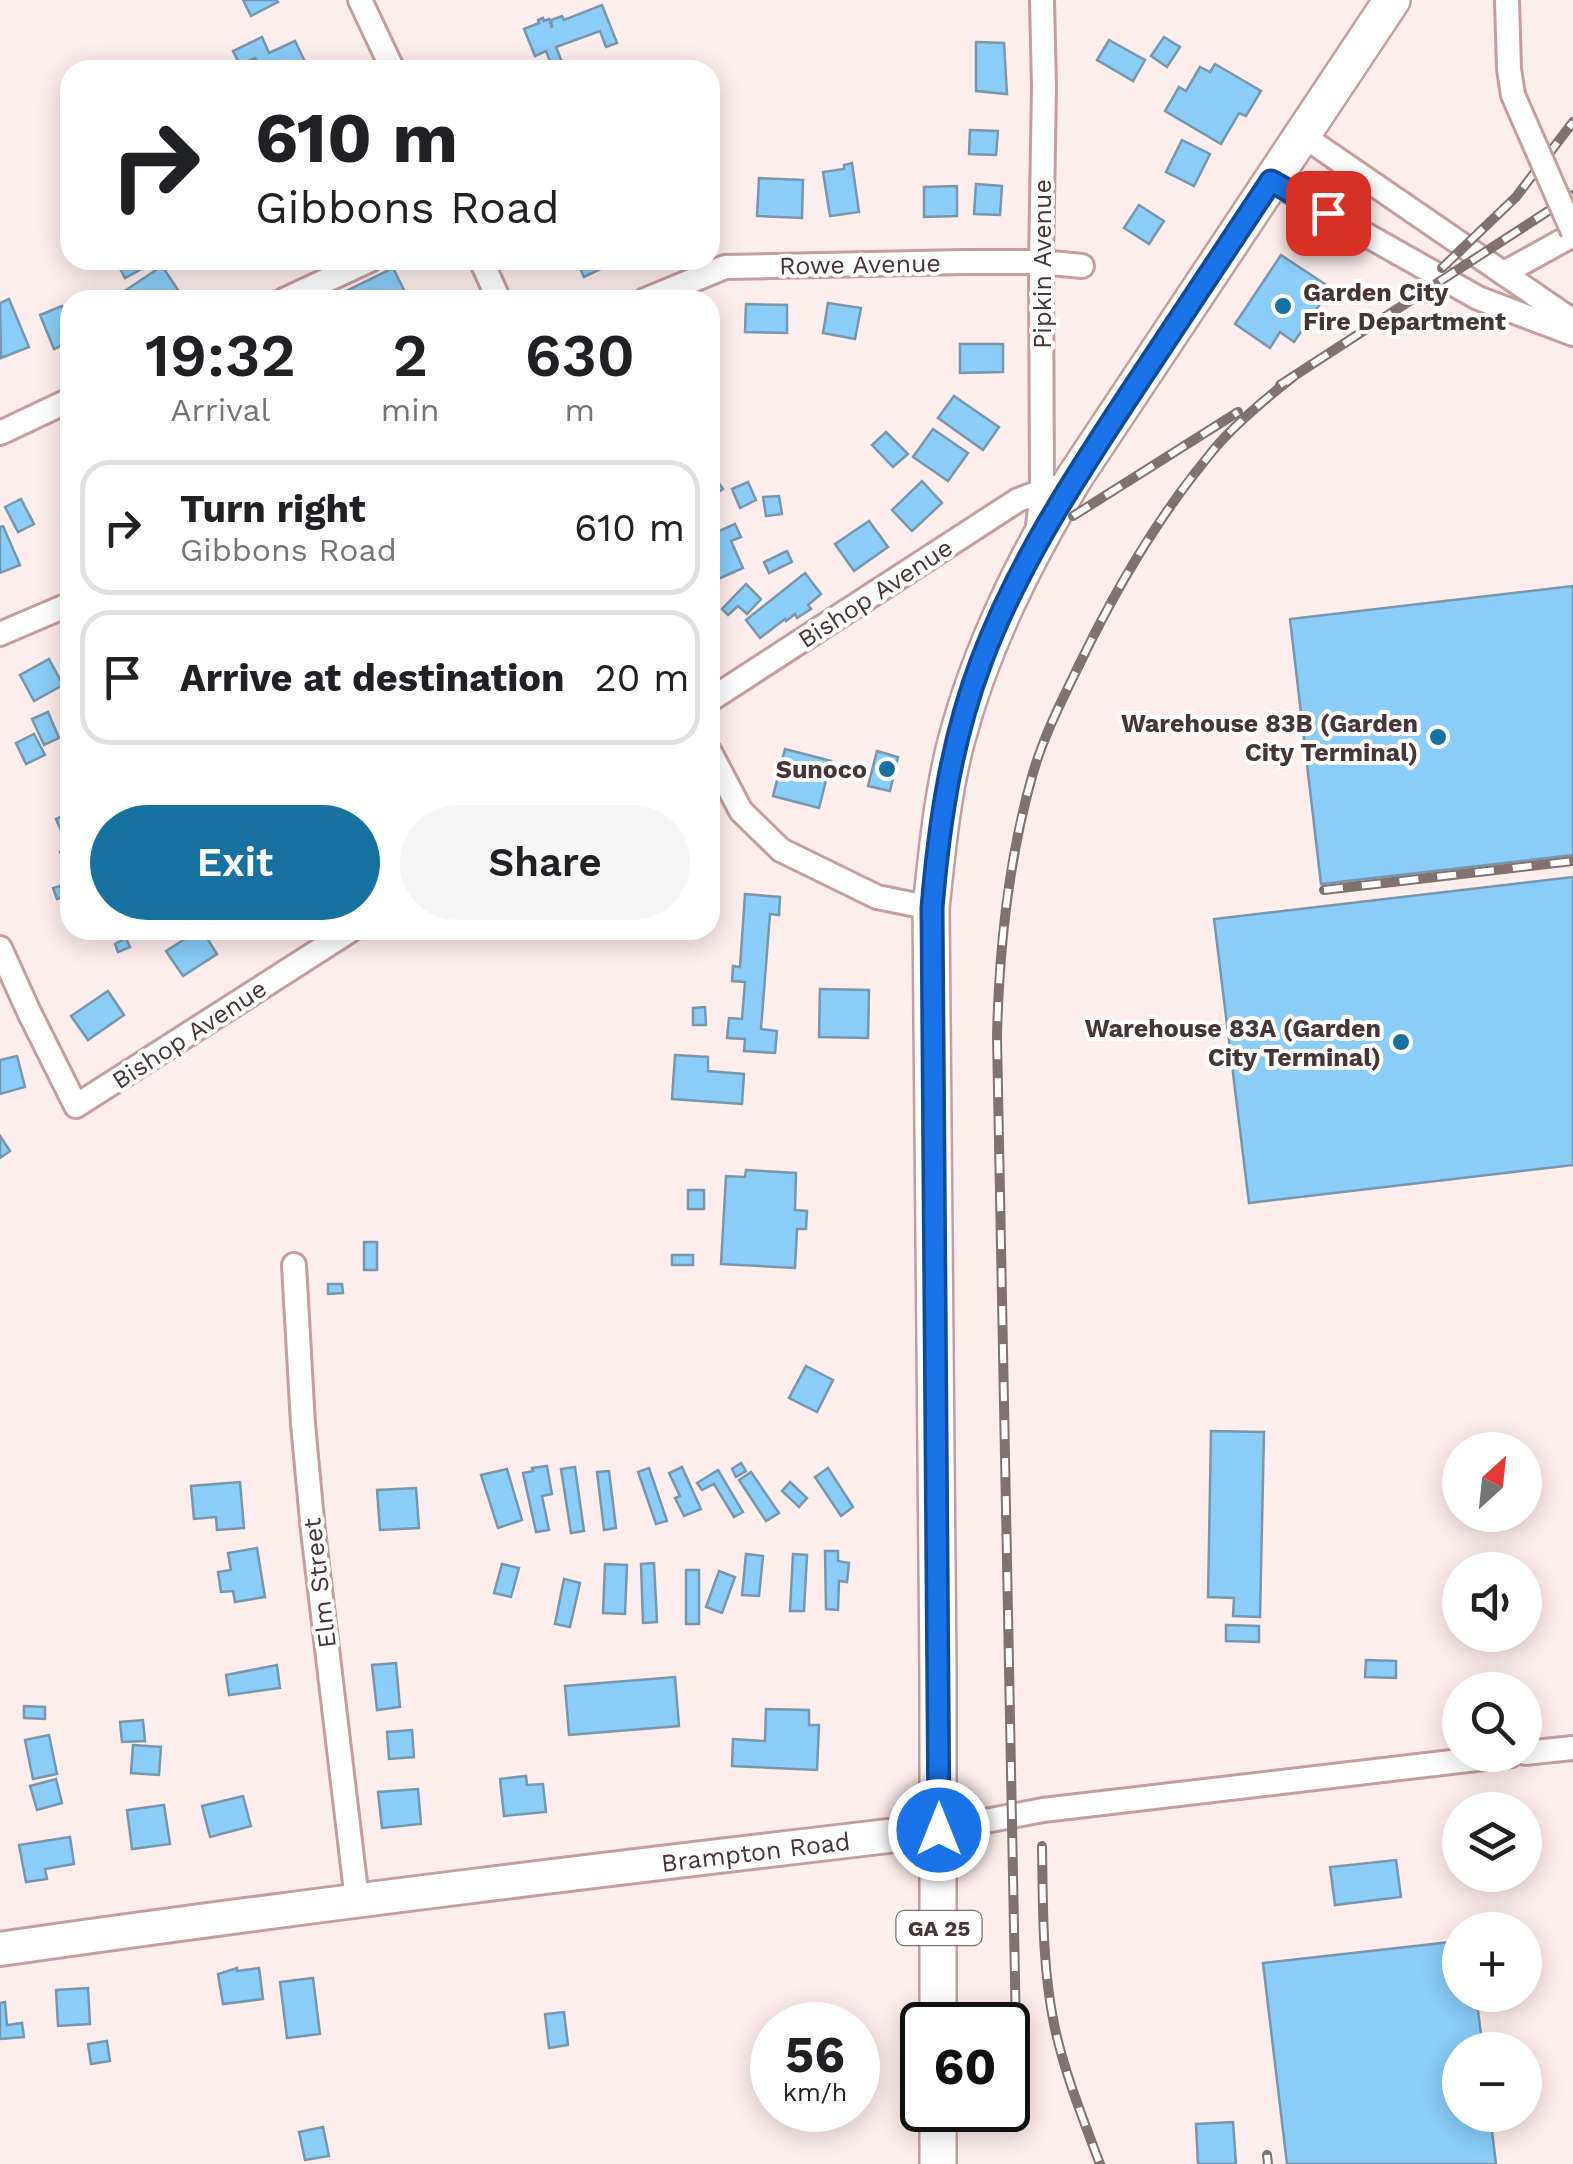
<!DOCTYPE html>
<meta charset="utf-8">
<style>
:root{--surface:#fff;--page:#f6f6f6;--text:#202124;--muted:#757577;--line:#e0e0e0;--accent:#1772a1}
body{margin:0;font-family:"Work Sans",sans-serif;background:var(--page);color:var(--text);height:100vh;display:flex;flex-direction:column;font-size:38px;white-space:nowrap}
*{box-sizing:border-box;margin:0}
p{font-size:32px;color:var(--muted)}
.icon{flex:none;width:55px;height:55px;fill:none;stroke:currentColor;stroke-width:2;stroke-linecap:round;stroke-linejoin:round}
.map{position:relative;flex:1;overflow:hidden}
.sheet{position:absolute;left:60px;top:290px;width:660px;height:650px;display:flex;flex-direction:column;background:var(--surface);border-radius:30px;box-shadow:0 5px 25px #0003}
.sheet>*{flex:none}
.guide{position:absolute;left:60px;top:60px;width:660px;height:210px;border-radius:30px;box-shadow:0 5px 25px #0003;background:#fff;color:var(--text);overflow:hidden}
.needle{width:65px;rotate:27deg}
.controls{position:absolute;left:1442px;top:1432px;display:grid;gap:20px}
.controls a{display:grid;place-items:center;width:100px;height:100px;border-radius:50%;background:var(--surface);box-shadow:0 5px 25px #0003;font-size:50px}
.speed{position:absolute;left:750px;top:2002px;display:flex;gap:20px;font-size:50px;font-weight:700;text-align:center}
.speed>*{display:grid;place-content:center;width:130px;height:130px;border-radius:50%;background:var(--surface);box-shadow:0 5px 25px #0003;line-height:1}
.speed small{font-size:25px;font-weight:400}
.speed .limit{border:5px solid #111;border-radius:15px;background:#fff;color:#111}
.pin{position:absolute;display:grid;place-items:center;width:85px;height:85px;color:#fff;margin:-42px;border-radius:20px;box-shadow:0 5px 15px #0006}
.me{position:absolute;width:110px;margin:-55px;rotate:0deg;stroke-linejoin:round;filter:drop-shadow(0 0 8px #0008)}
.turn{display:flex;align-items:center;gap:35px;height:210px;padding:0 30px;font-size:45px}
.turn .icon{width:130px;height:130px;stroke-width:2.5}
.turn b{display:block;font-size:70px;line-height:85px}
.eta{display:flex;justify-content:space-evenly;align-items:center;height:170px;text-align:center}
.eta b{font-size:60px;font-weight:600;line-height:70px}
.button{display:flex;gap:20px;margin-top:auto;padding:20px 30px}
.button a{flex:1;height:115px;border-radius:60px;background:var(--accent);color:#fff;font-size:40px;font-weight:600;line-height:115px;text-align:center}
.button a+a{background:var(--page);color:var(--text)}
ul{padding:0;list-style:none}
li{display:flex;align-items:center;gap:30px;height:135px;margin:0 20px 15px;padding:0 10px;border:5px solid var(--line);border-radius:30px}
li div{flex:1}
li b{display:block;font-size:38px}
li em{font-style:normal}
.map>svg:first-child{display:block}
.building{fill:#89cdf8;stroke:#7797ad;stroke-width:2.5}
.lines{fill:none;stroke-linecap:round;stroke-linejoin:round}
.street-casing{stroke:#c59d9f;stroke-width:28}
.secondary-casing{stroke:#c59d9f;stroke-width:38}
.primary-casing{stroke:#c59d9f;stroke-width:40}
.street{stroke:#fff;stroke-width:22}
.secondary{stroke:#fff;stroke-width:32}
.primary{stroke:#fff;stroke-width:35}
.rail-casing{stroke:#827171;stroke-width:10}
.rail{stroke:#fff;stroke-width:6;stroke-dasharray:19;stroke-linecap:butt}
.street-bridge-casing{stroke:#c59d9f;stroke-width:28;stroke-linecap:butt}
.street-bridge{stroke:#fff;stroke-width:22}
.route-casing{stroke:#114b97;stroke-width:25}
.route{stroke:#1a73e8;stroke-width:18}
.poi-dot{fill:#1772a1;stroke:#fff;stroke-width:4}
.labels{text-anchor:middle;stroke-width:8;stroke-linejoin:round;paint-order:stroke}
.shield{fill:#fff;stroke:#7e7272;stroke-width:2.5}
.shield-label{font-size:22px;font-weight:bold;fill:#463536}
.street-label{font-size:25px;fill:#463536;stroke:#fff}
.poi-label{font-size:25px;font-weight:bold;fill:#463536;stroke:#fff;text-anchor:end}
</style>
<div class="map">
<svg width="1573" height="2164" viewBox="0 0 1573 2164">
<rect width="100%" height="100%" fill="#feeded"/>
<g class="building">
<polygon points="243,0 276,0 278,2 251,16"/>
<polygon points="602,5 617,43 606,47 600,31 556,47 562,62 552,66 546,51 535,56 524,29 539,23 538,20 543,18 544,21 549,19 552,28 551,20 562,16 564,20"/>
<polygon points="262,37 269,53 295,41 309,70 261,70 255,58 240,65 233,51"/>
<polygon points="1164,37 1180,47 1167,67 1151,56"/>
<polygon points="1109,40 1145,60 1133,81 1097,60"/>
<polygon points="976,42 1004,43 1007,94 976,91"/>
<polygon points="1215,64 1261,91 1246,116 1239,113 1221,144 1165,111 1179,87 1186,91 1200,67 1210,72"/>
<polygon points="970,130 998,131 996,155 969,154"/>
<polygon points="1182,140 1210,154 1194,186 1166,172"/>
<polygon points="852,163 859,212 830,216 823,172 844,169 844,165"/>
<polygon points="759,178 803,180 802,218 757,216"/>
<polygon points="976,184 1002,186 1000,215 974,214"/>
<polygon points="957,186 957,216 924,217 924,187"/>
<polygon points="1139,205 1164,221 1149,244 1124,228"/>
<polygon points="1281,255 1331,288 1294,342 1280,332 1270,348 1235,324"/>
<polygon points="118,260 143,260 147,266 125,278 116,261"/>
<polygon points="576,260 609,260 611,264 584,277"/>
<polygon points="162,266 180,293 170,300 124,300 120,294"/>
<polygon points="393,268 409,300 328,300"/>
<polygon points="9,299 29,347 1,358 0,303"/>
<polygon points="828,303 861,308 855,339 823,333"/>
<polygon points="746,304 787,305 787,333 745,332"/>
<polygon points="62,306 70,325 70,342 54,349 40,315"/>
<polygon points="960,344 1003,344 1003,372 960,373"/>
<polygon points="954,396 999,427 983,450 938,418"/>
<polygon points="933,429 968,453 948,481 913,457"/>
<polygon points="886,432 908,454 893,467 872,445"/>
<polygon points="710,470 723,489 710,498"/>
<polygon points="922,481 942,503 912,531 892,510"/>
<polygon points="748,482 756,500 740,508 732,489"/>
<polygon points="779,496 782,514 766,516 763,497"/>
<polygon points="21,499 34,524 18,532 5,507"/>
<polygon points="869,521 888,547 854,571 835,544"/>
<polygon points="735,524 741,537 731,541 743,568 718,579 710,560 710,535"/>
<polygon points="3,526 20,565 0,573 0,527"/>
<polygon points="787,551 792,562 769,573 764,562"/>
<polygon points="805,573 821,594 808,605 811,609 797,618 795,614 786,621 785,619 760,638 746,620"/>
<polygon points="746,584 761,599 747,614 738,606 728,615 722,609"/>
<polygon points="1573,586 1573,855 1321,884 1290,619"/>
<polygon points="49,659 63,685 34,701 20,675"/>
<polygon points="48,712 59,738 44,745 32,719"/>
<polygon points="34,734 45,755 26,764 16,743"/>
<polygon points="785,749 831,761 819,808 773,796"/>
<polygon points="877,751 898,757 890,791 868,786"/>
<polygon points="70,812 70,874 60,852 69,847 56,819"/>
<polygon points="1573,877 1573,1165 1249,1203 1214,919"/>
<polygon points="67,884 70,895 57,899 53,888"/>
<polygon points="745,894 780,897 779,915 770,914 761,1029 777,1031 775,1053 744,1051 745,1039 727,1038 729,1018 742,1019 745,982 732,981 733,966 740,967"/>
<polygon points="199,930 202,930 217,954 183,976 166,951"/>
<polygon points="126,938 130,947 118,952 115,944"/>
<polygon points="820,989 869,990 868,1038 819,1037"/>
<polygon points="108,991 124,1015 88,1040 71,1016"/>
<polygon points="705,1007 706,1025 693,1025 693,1008"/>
<polygon points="675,1055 708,1057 708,1071 744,1074 742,1104 672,1099"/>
<polygon points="17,1056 25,1087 0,1094 0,1060"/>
<polygon points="0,1136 10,1151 0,1158"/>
<polygon points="746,1170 796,1173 795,1210 807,1211 806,1229 797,1229 795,1268 721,1264 726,1176 745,1177"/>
<rect x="688" y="1190" width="16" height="19"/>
<rect x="364" y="1242" width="13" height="28"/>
<rect x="672" y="1255" width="21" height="10"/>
<polygon points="328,1284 342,1284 343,1293 328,1294"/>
<polygon points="806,1366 833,1380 817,1412 789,1398"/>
<polygon points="1211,1431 1264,1432 1260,1617 1233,1616 1234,1598 1208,1597"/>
<polygon points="741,1463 746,1471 736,1477 732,1469"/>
<polygon points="547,1466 552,1494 542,1496 549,1530 536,1532 523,1473 533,1471 532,1468"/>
<polygon points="575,1467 584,1531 571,1533 561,1469"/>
<polygon points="682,1467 701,1509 684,1516 675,1498 680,1496 669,1473"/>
<polygon points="649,1468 667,1521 656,1524 638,1472"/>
<polygon points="828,1468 853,1507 841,1516 815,1477"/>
<polygon points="507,1469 522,1520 498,1528 481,1475"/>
<polygon points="718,1470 743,1512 734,1517 714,1484 702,1490 697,1483"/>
<polygon points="609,1471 616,1528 604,1530 597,1472"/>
<polygon points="751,1472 779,1513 766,1521 739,1480"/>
<polygon points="240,1482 244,1528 217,1530 216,1517 194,1519 191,1486"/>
<polygon points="790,1482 807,1498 799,1507 782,1491"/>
<polygon points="416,1488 419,1528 380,1530 377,1490"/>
<polygon points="257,1548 265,1597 235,1602 233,1591 221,1592 218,1572 231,1570 228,1553"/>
<polygon points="825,1551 838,1551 838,1561 849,1563 847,1582 839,1581 838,1610 826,1609"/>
<polygon points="746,1554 763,1556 759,1596 742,1595"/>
<polygon points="793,1554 807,1555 804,1611 790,1611"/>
<polygon points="654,1563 657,1622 643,1623 641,1564"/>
<polygon points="502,1564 519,1568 511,1597 494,1593"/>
<polygon points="605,1564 627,1565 625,1614 603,1613"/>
<rect x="686" y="1570" width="13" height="54"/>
<polygon points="719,1571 735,1577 722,1613 706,1607"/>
<polygon points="564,1579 580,1583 570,1627 555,1624"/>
<polygon points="1226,1625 1259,1626 1259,1642 1226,1641"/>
<polygon points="1366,1660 1396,1661 1396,1678 1365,1677"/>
<polygon points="396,1663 400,1707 377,1710 372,1665"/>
<polygon points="277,1665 280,1688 229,1695 226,1675"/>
<polygon points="675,1677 679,1726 569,1735 565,1686"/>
<polygon points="24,1706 45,1707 45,1719 24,1718"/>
<polygon points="766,1709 809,1710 809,1725 819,1725 817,1770 732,1766 733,1739 765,1741"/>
<polygon points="143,1720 145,1741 122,1742 120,1722"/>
<polygon points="412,1730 414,1757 389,1759 387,1732"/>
<polygon points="49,1735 57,1774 33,1779 25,1740"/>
<polygon points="133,1745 161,1747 159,1775 131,1773"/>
<polygon points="526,1776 527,1785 543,1784 546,1812 504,1816 500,1779"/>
<polygon points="56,1779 62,1803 37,1810 30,1786"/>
<polygon points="418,1789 421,1824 382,1828 378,1792"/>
<polygon points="243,1796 251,1826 210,1837 202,1806"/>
<polygon points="164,1805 170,1844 132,1849 127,1810"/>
<polygon points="70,1837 74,1864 45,1869 47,1879 26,1882 19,1845"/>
<polygon points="1396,1860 1401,1897 1335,1905 1330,1867"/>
<polygon points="1460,1941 1460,1995 1476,1995 1483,2050 1460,2050 1460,2115 1490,2115 1496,2164 1287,2164 1263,1963"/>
<polygon points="237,1968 237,1971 259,1968 263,1999 223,2004 218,1974"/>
<polygon points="313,1978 320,2034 287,2038 280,1982"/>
<polygon points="88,1988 90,2024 58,2026 56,1990"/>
<polygon points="5,2002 7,2025 22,2023 24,2037 0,2039 0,2003"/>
<polygon points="564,2012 568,2045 549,2048 545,2014"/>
<polygon points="107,2041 110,2061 91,2064 88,2044"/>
<polygon points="1233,2122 1236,2164 1198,2164 1196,2124"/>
<polygon points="323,2127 329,2156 305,2160 299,2132"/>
</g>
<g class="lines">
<defs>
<g id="street">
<polyline points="360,0 393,70"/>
<polyline points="1507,0 1509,69 1513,95"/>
<polyline points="1302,135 1573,321"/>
<polyline points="1271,181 1478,298 1573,334"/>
<polyline points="481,260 499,300"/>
<polyline points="1504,273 1573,235"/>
<polyline points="284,300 370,260"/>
<polyline points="645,300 725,267 964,262 1041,262 1082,266"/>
<polyline points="0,433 70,400"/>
<polyline points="1038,526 1042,492 1041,262 1044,87 1042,0"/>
<polyline points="0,634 70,604"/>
<polyline points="710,700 1018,500 1053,487"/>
<polyline points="710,752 741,811 781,850 877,897 931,908"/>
<polyline points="0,948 29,1012 76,1106 351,930"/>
<polyline points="294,1265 303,1424 313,1531 357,1900"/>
<polyline points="1525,1753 1573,1748"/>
<polyline points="939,1830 1043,1810 1511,1755"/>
</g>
<g id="secondary">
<path id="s1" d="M0 1949C312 1904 625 1867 939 1830"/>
</g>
<g id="primary">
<path d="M938 2025V1673L931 908C937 852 942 796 956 742 981 647 1024 562 1074 478L1392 0"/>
<polyline points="938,2164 938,2110"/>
</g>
</defs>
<use href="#street" class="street-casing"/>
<use href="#secondary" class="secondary-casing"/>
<use href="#primary" class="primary-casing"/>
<use href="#street" class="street"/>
<use href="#secondary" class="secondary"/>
<use href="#primary" class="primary"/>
<defs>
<g id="rail">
<polyline points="1442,268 1516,197 1573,122"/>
<polyline points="1280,385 1573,195"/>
<polyline points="1073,516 1238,412"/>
<polyline points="1324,890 1573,861"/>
<path d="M1042 1846C1043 1905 1042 1965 1054 2024 1064 2072 1083 2119 1100 2164"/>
<path d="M1017 2085 997 1037C999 947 1008 860 1033 773 1044 735 1063 698 1081 661 1113 595 1149 532 1195 473 1205 461 1214 448 1224 438 1245 416 1269 396 1293 377"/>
<polyline points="1267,2155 1268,2164"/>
</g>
</defs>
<use href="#rail" class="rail-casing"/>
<use href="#rail" class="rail"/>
<defs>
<polyline id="street-bridge" points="1513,95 1573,232"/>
</defs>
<use href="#street-bridge" class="street-bridge-casing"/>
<use href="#street-bridge" class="street-bridge"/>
</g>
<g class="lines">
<defs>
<path id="route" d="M939 1830 932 908C939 824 951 742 981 662 1017 566 1072 482 1128 397 1175 325 1223 253 1271 181L1328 213"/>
</defs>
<use href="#route" class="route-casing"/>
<use href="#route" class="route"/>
</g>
<g class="poi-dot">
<circle cx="1283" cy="306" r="10"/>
<circle cx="1438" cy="737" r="10"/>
<circle cx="887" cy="769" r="10"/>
<circle cx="1401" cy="1042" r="10"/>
</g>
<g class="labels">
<rect class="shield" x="896.5" y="1911" width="85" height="34" rx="8"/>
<g class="shield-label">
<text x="939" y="1936">GA 25</text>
</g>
<g class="street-label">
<text transform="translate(860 264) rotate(-1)" y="9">Rowe Avenue</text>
<text transform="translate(1042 264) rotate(-90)" y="9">Pipkin Avenue</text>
<text transform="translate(875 593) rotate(-33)" y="9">Bishop Avenue</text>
<text transform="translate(189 1034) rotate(-33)" y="9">Bishop Avenue</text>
<text transform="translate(319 1583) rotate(-97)" y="9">Elm Street</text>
<text dy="9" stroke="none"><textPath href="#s1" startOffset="762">Brampton Road</textPath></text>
</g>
<g class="poi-label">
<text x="1303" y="301" text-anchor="start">Garden City<tspan x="1303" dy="29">Fire Department</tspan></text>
<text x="1418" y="732">Warehouse 83B (Garden<tspan x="1418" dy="29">City Terminal)</tspan></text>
<text x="867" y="778">Sunoco</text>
<text x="1381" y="1037">Warehouse 83A (Garden<tspan x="1381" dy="29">City Terminal)</tspan></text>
</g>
</g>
</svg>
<div class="controls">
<a><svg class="needle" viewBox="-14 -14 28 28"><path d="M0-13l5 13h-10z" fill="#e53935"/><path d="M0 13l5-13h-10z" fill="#757577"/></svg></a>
<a><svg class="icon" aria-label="sound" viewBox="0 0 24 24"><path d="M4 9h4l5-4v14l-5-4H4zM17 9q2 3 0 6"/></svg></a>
<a><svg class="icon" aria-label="search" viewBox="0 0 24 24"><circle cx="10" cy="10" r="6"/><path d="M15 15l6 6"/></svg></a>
<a><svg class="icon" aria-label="layers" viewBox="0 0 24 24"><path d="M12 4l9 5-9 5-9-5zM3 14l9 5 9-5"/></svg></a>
<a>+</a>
<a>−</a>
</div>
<div class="speed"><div>56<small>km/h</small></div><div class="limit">60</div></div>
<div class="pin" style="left:1328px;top:213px;background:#d93025"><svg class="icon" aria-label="arrive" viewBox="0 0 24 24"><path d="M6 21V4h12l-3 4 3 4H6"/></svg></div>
<svg class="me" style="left:939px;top:1830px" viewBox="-20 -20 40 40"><circle r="17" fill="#1a73e8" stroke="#fff" stroke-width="3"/><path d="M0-11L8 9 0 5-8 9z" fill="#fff"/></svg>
<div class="guide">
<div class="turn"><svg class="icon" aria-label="right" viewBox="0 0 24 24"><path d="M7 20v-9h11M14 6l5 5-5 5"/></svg><div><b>610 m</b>Gibbons Road</div></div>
</div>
<section class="sheet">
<div class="eta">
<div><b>19:32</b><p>Arrival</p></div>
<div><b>2</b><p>min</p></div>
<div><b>630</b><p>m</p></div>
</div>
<ul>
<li><svg class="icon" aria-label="right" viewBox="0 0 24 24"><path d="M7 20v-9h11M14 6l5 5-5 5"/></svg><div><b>Turn right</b><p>Gibbons Road</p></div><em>610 m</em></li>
<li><svg class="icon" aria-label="arrive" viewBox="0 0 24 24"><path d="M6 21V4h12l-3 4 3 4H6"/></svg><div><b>Arrive at destination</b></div><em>20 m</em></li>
</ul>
<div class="button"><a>Exit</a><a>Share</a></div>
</section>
</div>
